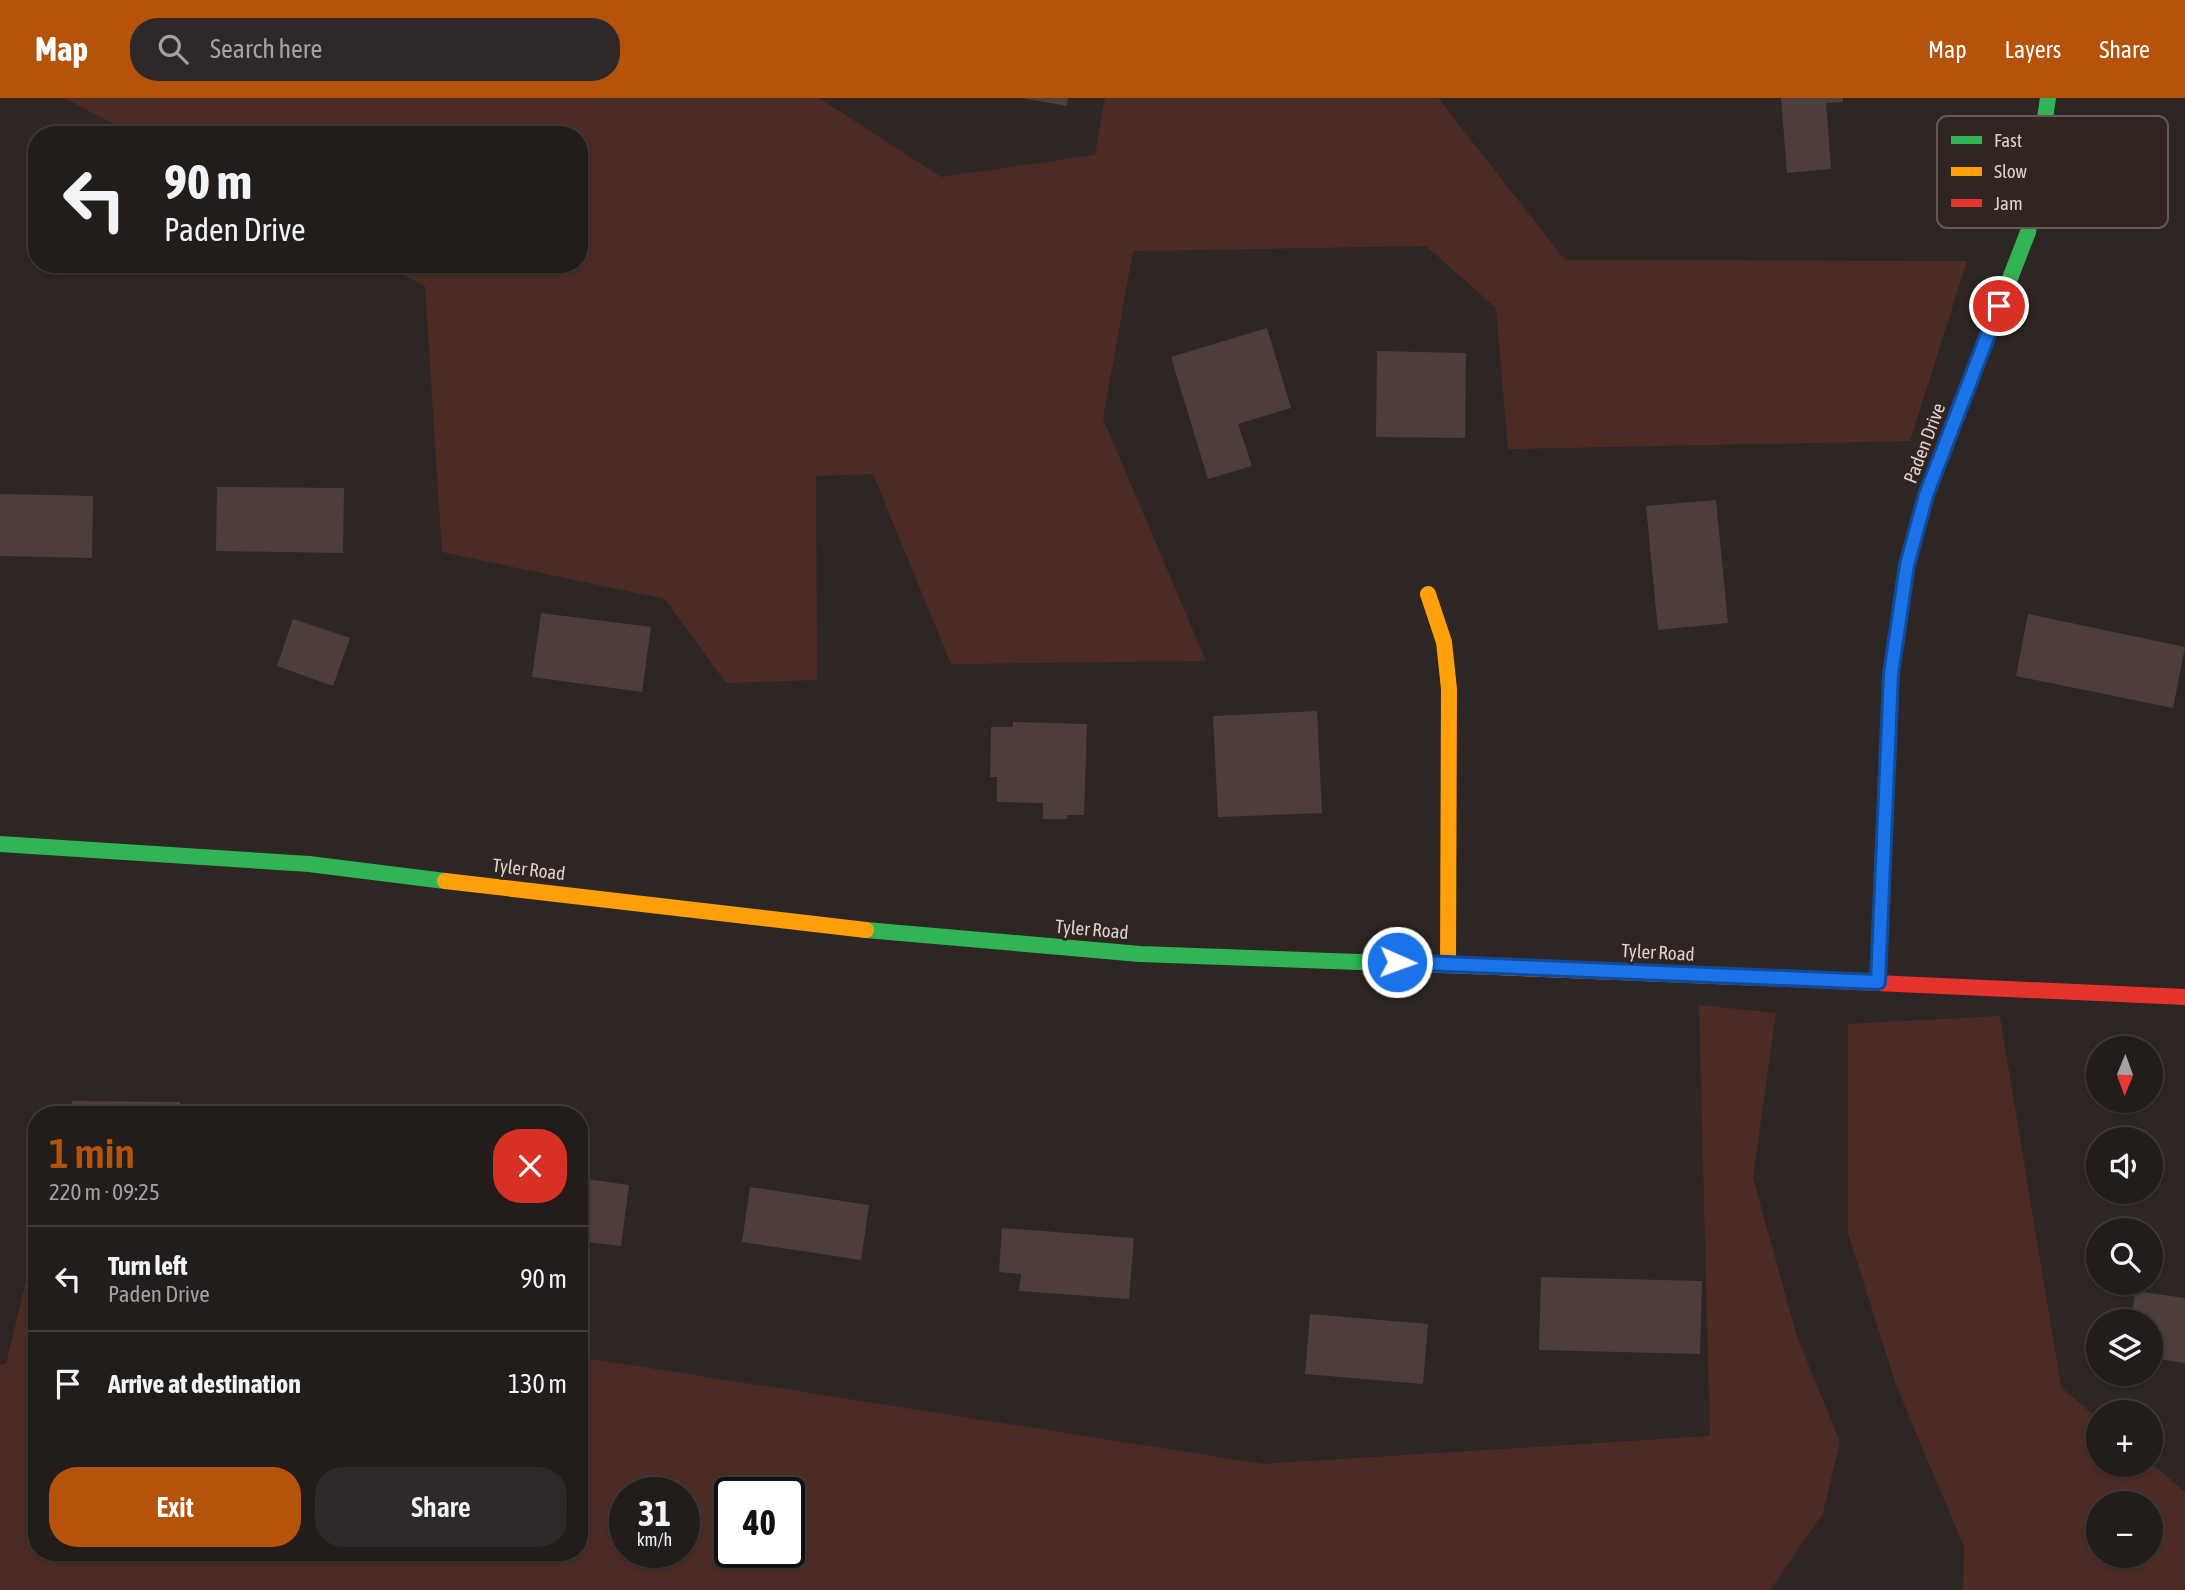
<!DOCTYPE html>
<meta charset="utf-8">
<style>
:root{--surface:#221c1b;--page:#2e2928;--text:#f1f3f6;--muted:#a2a1a3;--line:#3f3a3a;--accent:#b45309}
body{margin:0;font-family:"Asap Condensed",sans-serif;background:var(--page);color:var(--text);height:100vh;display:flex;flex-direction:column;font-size:26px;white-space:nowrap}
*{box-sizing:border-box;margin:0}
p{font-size:23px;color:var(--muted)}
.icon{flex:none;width:38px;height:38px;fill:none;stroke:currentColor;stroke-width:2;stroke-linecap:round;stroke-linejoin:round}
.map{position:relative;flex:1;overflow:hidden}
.side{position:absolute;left:28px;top:1008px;width:560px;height:455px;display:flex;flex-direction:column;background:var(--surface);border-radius:28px;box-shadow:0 2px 5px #0004,0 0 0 2px var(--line)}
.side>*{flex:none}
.top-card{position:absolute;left:28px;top:28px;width:560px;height:147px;border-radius:28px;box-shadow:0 2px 5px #0004,0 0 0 2px var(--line);background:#221c1b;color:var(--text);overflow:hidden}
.needle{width:46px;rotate:181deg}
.tools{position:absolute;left:2086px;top:938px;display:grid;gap:14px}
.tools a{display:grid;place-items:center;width:77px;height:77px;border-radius:50%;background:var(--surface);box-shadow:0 2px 5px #0004,0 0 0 2px var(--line);font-size:35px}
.speed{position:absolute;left:609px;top:1379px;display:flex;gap:14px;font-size:35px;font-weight:700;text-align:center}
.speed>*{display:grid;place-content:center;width:91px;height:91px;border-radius:50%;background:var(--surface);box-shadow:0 2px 5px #0004,0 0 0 2px var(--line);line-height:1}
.speed small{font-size:18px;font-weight:400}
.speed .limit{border:4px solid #111;border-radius:10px;background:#fff;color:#111}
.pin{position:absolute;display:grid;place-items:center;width:60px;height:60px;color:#fff;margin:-30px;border:4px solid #fff;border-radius:50%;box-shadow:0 2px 7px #0007}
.me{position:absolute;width:77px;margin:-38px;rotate:92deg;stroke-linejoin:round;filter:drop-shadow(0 0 5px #0008)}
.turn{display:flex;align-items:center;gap:24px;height:147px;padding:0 21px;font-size:32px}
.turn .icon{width:91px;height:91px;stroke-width:2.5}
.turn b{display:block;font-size:49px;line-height:60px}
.round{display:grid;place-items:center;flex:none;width:74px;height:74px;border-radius:28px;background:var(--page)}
.overview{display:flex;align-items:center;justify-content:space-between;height:119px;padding:0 21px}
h1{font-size:42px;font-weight:600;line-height:52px;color:var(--accent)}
.primary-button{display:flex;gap:14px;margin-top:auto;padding:14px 21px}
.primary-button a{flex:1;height:80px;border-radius:28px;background:var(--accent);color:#fff;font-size:28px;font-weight:600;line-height:80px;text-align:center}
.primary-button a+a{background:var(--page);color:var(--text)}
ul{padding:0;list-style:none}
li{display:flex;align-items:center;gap:21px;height:105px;padding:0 21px;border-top:2px solid var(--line)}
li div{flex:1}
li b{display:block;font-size:26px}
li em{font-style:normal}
header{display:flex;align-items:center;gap:42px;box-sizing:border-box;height:98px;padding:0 35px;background:var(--accent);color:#fff}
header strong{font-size:33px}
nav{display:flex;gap:38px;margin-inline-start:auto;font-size:24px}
.search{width:490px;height:63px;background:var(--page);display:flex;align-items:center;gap:18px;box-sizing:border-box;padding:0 24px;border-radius:28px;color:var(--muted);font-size:26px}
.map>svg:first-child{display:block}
.green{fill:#4d2b25;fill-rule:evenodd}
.building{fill:#4d3e3c}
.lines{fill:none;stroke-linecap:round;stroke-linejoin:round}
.fast{stroke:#30b455;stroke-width:16}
.slow{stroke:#ff9f0a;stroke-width:16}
.jam{stroke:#e5322d;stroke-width:16}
.route-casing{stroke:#114b97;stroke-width:18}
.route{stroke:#1a73e8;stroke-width:12}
.labels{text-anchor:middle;stroke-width:6;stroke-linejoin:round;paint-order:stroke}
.street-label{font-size:19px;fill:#dcd3d1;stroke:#312421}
.key{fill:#312421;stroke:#645956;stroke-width:2}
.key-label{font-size:19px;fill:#dcd3d1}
</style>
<header>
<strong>Map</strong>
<div class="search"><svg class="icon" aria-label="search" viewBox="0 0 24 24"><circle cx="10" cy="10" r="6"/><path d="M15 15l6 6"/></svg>Search here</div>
<nav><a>Map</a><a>Layers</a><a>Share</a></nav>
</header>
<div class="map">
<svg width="2185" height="1492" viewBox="0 0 2185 1492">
<rect width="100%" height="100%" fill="#2e2624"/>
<g class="green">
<polygon points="64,0 819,0 941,79 1095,57 1105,0 1438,0 1565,162 1967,163 1910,343 1508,351 1496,210 1426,148 1133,153 1103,321 1206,563 951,566 873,376 816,378 817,582 726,585 665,501 442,454 425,188 383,166 579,166 579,37 135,37"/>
<path d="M1699 907 1776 915 1753 1080 1797 1239 1840 1344 1823 1415 1770 1492H0V1267L6 1266 28 1174 37 1175V1454H579V1259L1264 1366 1710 1338ZM625 1395H684V1454H625ZM730 1395H789V1454H730Z"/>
<path d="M2000 918 2061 1289 2098 1321V1367L2151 1365 2185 1394V1492H1963L1964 1449 1896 1287 1848 1135V926ZM2098 1405H2151V1458H2098Z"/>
</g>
<g class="building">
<polygon points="1022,0 1068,0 1067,8"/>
<polygon points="1781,0 1843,0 1843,4 1826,5 1831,71 1787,75"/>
<polygon points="1267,230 1291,310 1238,326 1252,368 1208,381 1171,259"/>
<polygon points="1377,253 1466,255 1465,340 1376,339"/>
<polygon points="217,389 344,390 343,455 216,453"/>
<polygon points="0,396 93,398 92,460 0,458"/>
<polygon points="1716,402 1728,525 1658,532 1646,408"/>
<polygon points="541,515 651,529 642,594 532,579"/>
<polygon points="2028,516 2185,549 2173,610 2016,578"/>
<polygon points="293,521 350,540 333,588 277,568"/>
<polygon points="1317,613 1322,715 1218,719 1213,618"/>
<polygon points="1013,624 1087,626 1084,717 1067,717 1067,721 1043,721 1043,705 997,704 997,679 990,679 991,629 1013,629"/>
<polygon points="72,1003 180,1004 180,1017 72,1017"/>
<polygon points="579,1080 629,1087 621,1148 579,1143"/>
<polygon points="750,1089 869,1107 861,1162 742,1144"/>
<polygon points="1002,1130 1134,1140 1129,1201 1019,1193 1021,1176 999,1174"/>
<polygon points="1541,1179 1702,1183 1700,1256 1539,1252"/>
<polygon points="2135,1193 2185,1200 2185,1265 2151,1260 2151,1223 2131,1223"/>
<polygon points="1310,1216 1428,1226 1423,1286 1305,1276"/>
</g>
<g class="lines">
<g class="fast">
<polyline points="0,746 309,766 445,783"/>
<polyline points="866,832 1140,856 1495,869"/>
<polyline points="1878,884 1891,575 1907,467 1926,397 2028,134 2048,0"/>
</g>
<g class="slow">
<polyline points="1428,496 1444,544 1449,591 1448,866"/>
<polyline points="445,783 866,832"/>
<polyline points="1495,869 1765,880"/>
</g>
<polyline class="jam" points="1765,880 2185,899"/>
</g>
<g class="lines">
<defs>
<polyline id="route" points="1397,864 1878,884 1891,576 1907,467 1926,397 1999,208"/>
</defs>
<use href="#route" class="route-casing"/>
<use href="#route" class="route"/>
</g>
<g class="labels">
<g class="street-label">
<text transform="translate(1924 345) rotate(-69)" y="7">Paden Drive</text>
<text transform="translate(529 771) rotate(7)" y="7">Tyler Road</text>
<text transform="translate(1092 831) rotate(5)" y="7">Tyler Road</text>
<text transform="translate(1658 854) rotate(3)" y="7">Tyler Road</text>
</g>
</g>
<rect x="1937" y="18" width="231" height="112" rx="10" class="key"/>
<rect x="1951" y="38" width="31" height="8" fill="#30b455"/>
<rect x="1951" y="69" width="31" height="9" fill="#ff9f0a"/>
<rect x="1951" y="101" width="31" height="8" fill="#e5322d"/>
<g class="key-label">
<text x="1994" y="49">Fast</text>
<text x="1994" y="80">Slow</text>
<text x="1994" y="112">Jam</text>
</g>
</svg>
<div class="tools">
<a><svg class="needle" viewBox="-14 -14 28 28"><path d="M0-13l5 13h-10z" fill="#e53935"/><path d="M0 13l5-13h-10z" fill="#a2a1a3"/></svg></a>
<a><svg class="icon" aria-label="sound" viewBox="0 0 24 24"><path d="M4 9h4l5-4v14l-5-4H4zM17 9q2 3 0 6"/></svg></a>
<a><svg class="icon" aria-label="search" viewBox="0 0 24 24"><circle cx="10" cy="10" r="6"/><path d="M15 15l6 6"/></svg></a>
<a><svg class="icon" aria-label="layers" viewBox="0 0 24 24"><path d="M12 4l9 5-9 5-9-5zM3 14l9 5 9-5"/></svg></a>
<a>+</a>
<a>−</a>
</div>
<div class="speed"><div>31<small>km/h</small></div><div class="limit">40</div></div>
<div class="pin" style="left:1999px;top:208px;background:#d93025"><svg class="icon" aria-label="arrive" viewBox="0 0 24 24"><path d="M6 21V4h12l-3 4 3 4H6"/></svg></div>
<svg class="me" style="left:1397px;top:864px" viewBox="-20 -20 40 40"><circle r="17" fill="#1a73e8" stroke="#fff" stroke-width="3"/><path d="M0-11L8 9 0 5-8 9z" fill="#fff"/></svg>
<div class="top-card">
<div class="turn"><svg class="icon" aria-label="left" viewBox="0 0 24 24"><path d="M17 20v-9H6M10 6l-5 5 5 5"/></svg><div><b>90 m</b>Paden Drive</div></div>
</div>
<section class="side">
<div class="overview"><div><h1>1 min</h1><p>220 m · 09:25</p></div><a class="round" style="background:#d93025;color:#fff"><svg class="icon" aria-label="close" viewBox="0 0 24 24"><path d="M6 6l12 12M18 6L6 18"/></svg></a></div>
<ul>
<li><svg class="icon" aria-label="left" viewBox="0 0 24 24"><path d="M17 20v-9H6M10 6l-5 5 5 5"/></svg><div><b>Turn left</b><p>Paden Drive</p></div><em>90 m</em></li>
<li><svg class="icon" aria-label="arrive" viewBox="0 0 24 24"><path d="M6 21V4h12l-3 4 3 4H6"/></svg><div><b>Arrive at destination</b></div><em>130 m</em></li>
</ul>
<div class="primary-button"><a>Exit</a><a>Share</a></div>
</section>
</div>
